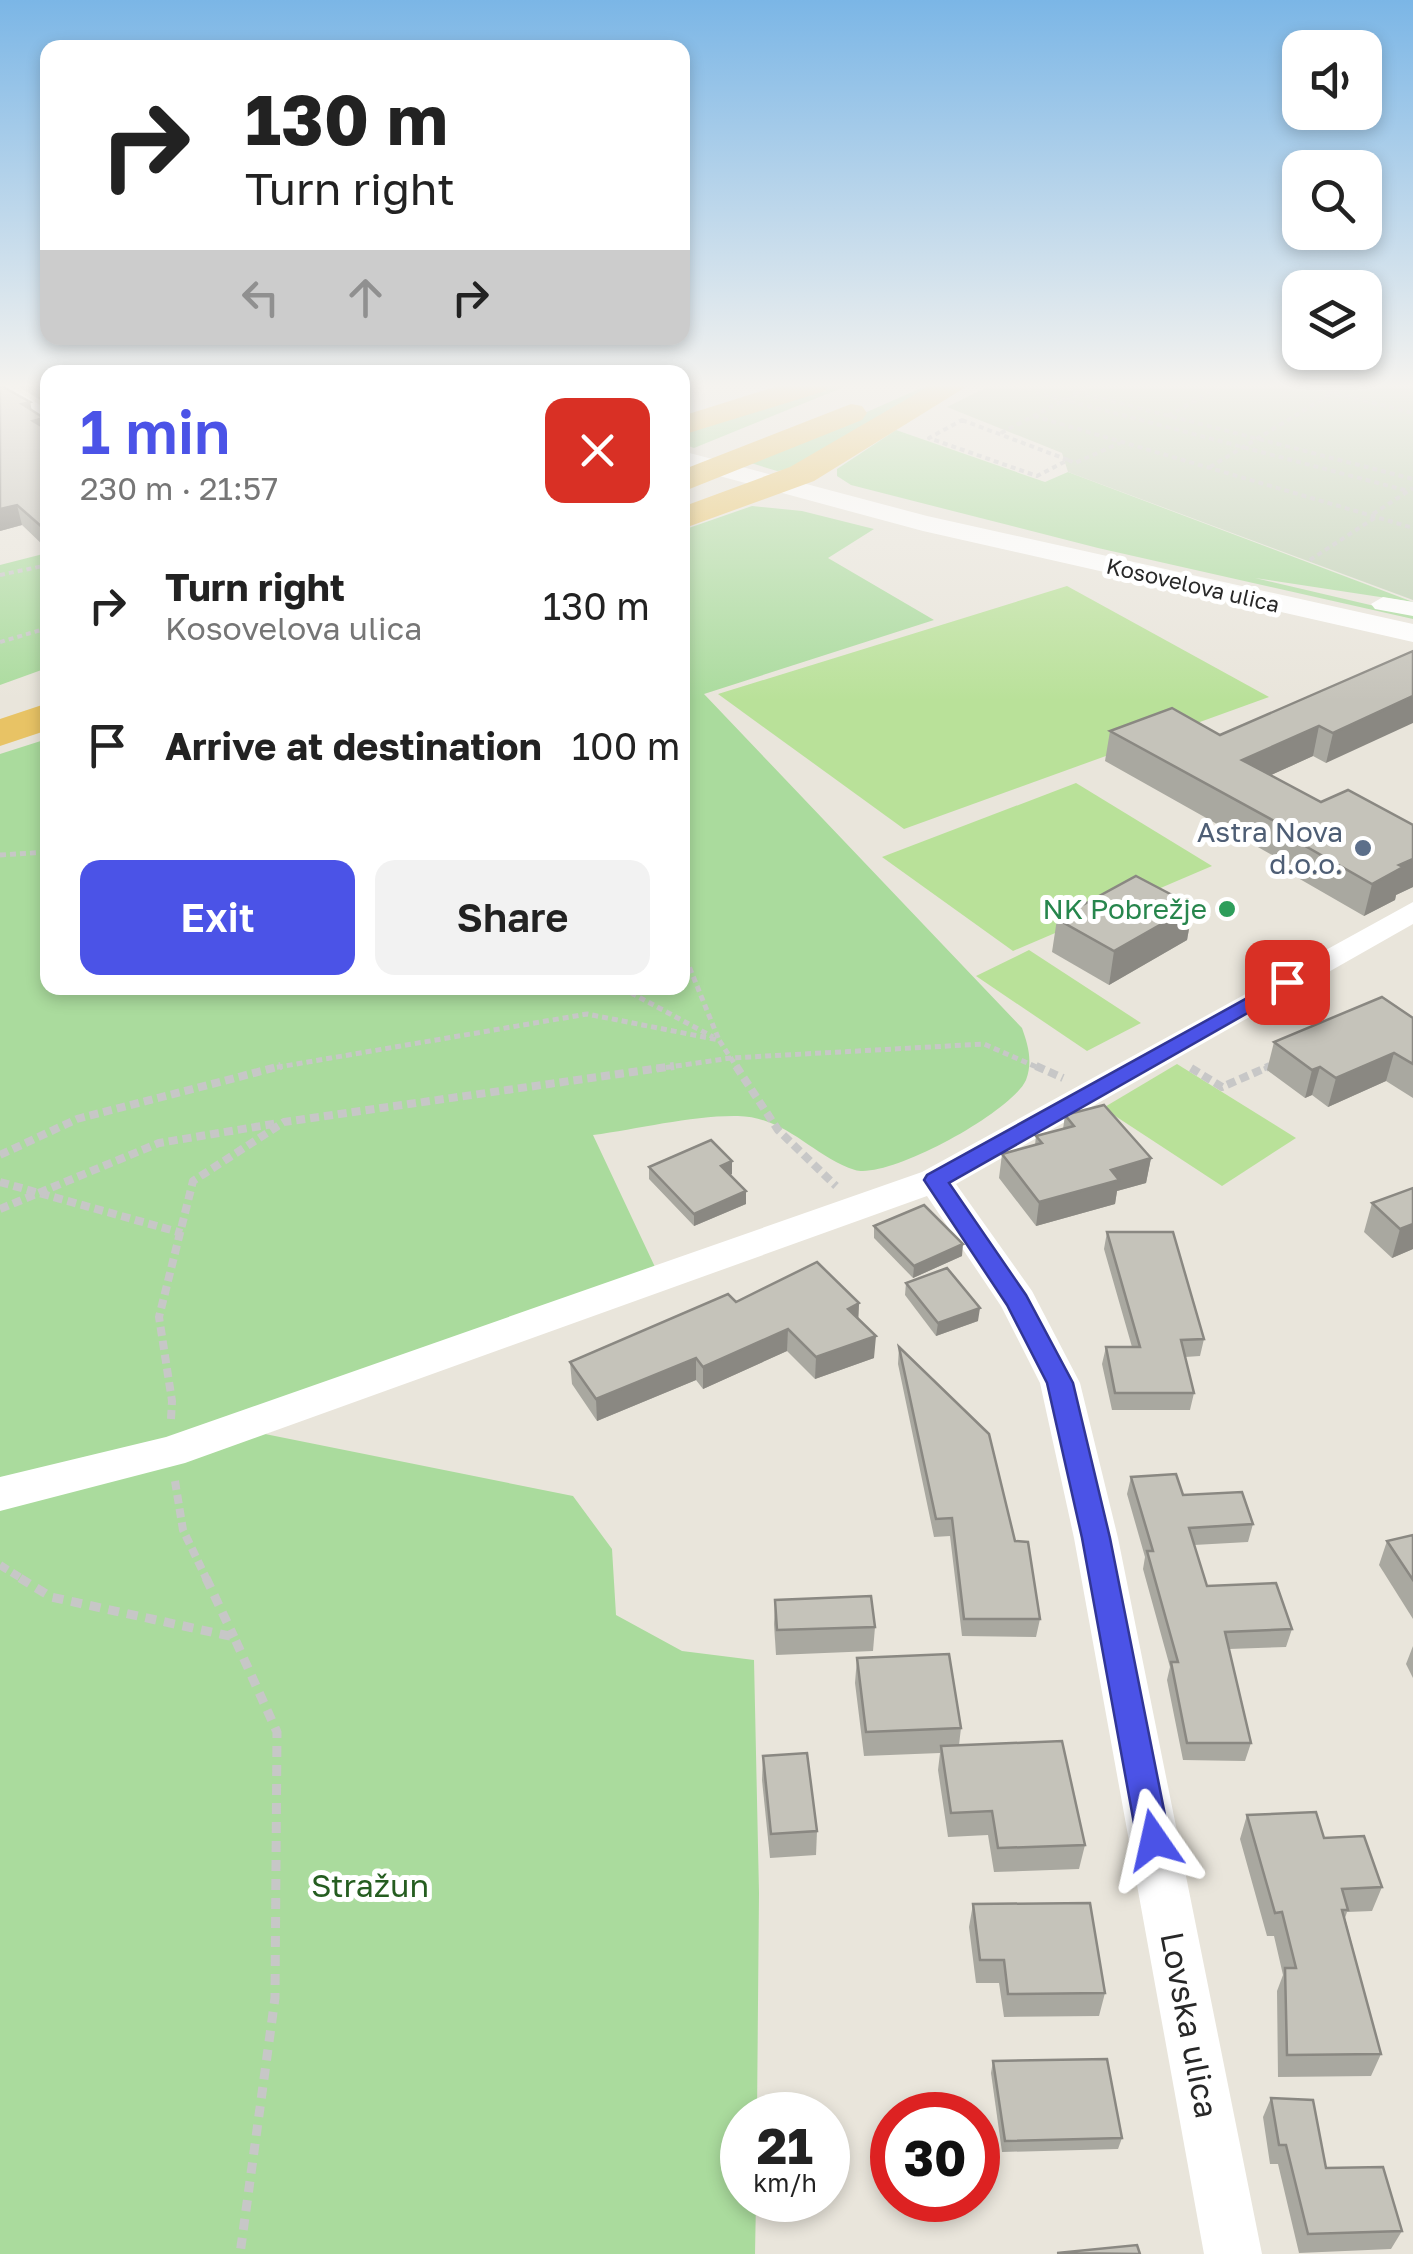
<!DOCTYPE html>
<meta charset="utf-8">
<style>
:root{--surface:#fff;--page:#f2f2f2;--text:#222;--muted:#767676;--accent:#4b53e7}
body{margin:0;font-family:"Golos Text",sans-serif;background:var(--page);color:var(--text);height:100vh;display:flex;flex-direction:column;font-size:38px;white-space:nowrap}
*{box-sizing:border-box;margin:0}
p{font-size:32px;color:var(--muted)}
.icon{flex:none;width:55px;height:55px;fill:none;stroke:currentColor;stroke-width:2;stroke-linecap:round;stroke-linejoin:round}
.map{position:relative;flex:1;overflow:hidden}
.panel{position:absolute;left:40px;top:365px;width:650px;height:630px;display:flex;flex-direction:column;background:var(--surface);border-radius:20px;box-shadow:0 5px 15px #0003}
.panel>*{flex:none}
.banner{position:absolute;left:40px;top:40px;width:650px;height:305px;border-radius:20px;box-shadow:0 5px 15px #0003;background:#fff;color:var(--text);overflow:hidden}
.controls{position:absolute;left:1282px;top:30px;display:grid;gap:20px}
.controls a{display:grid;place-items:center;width:100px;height:100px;border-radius:20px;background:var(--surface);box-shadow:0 5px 15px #0003;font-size:50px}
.speed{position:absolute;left:720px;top:2092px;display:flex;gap:20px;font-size:50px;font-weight:700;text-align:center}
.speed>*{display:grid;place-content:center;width:130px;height:130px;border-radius:50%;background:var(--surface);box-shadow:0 5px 15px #0003;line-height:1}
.speed small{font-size:25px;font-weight:400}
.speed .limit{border:15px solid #d22;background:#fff;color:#111}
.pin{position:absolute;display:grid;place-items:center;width:85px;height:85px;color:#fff;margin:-42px;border-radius:20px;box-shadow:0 5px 15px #0006}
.me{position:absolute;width:110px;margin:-55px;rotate:349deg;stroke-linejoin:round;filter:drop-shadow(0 0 8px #0008)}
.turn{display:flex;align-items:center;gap:35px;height:210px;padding:0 40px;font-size:45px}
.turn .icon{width:130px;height:130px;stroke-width:2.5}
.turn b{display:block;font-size:70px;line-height:85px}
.lanes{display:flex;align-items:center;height:95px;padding:0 40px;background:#0003;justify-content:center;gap:50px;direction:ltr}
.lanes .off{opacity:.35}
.round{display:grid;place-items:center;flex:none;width:105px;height:105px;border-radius:20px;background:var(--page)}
.summary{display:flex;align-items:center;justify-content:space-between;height:170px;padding:0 40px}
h1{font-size:60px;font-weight:600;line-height:75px;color:var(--accent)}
.action{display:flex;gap:20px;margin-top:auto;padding:20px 40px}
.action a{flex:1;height:115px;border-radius:20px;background:var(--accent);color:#fff;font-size:40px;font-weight:600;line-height:115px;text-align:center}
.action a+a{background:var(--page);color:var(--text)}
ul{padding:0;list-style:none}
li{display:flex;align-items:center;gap:30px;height:140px;padding:0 40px}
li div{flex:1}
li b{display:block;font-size:38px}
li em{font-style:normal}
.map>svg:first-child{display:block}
.green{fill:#aadb9d}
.cemetery{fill:#bfd1b4}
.pitch{fill:#b9e199}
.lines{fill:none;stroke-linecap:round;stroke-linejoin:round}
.path-far3{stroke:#c7c7c7;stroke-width:4;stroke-dasharray:5 4;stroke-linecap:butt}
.path-far2{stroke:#c7c7c7;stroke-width:5;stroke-dasharray:6 4;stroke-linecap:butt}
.path-far1{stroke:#c7c7c7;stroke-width:8;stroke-dasharray:9 5;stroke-linecap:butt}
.path{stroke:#c7c7c7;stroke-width:9;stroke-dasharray:11 8;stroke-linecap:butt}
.minor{fill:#fff;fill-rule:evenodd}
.tertiary{fill:#fff;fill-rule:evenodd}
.trunk{fill:#e8c365;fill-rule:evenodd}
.wall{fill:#a9a8a0}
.shaded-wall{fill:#8a8882}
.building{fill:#c5c3ba;stroke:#8a8882;stroke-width:2.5}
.route{fill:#4b53e7;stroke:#313696;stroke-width:2.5}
.service-dot{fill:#5c6f8a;stroke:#fff;stroke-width:4}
.leisure-dot{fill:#2e9e5b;stroke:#fff;stroke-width:4}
.labels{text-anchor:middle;stroke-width:10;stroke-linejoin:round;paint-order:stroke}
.far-street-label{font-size:22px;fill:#282828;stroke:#fff}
.service-label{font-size:28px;fill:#4e5e75;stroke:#fff;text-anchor:end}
.leisure-label{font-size:28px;fill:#27864d;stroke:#fff;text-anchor:end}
.near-park-label{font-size:32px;fill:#255d20;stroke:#fff}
.near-street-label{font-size:32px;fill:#282828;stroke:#fff}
</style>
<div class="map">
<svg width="1413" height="2254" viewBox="0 0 1413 2254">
<rect width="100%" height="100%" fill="#e9e5db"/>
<g class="green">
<polygon points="825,385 849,385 694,448 683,444 682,434"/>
<polygon points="928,385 941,385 794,469 777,471 751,463"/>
<polygon points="896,430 1045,482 1068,472 1413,602 1255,578 1413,615 1413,619 1098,548 851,485 837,476 837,469"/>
<path d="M752 506 802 511 874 529 828 558 934 620 704 694 1022 1028C1028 1045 1033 1061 1026 1080 1012 1112 888 1180 855 1170 812 1156 787 1117 738 1116 694 1115 638 1129 593 1135L655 1267 603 1299 265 1434 573 1496 612 1549 616 1615 682 1651 754 1660 759 1893 757 2115H742V2200H756L755 2254H0V754L47 739 48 988H682L683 530Z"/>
<polygon points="47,553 47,668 0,685 0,565"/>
</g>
<polygon class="cemetery" points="991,385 1413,385 1413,600 1068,472 1062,453 947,407"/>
<g class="pitch">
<polygon points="1067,586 1269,697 904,829 718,694"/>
<polygon points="1076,783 1212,866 1013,951 882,857"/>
<polygon points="1029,950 1141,1023 1087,1051 976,976"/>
<polygon points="1177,1064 1296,1138 1222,1186 1103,1108"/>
</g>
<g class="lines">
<g class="path-far3">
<polyline points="1009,385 1408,491"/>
<polyline points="1050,385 1413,479"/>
<polyline points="1302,385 1413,413"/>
<polyline points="1034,416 1413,528"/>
<polyline points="1168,416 1223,385"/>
<polygon points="962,420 1068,460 1037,476 929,438"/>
<polyline points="1001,433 1093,385"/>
<polyline points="1068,460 1075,463 1120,443"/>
<polyline points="1210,467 1346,385"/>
<polyline points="1373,514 1413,488"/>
<polyline points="1310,560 1376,517"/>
<polyline points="0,575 48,565"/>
<polyline points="0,642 48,628"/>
</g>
<g class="path-far2">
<polyline points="0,855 48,852"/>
<polyline points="682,949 719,1040"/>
<polyline points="622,988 713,1037"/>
<polyline points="267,1069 587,1014 719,1040 738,1069"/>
<polyline points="656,1069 731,1058 984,1044 1041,1069"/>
<polyline points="1264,1069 1273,1065"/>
</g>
<g class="path-far1">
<polyline points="736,1066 778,1130 836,1186"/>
<polyline points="1036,1066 1063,1078"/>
<polyline points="1191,1068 1222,1087 1270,1066"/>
<polyline points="0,1155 77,1119 281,1066"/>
<polyline points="0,1182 182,1233"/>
<polyline points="0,1209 159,1143 279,1123"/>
<polyline points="171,1419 172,1401 159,1317 193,1181 284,1122 674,1066"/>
<polyline points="175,1481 183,1530 207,1580"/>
<polyline points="0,1565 24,1580"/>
</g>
<g class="path">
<polyline points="20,1578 51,1597 234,1637 277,1732 275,1998 240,2254"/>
<polyline points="206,1578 234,1637"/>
</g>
<g class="minor">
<polygon points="0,385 8,385 48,410 48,425 0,397"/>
<polygon points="1383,597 1413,602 1413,616 1375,609 1371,604"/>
<polygon points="1413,902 1413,924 956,1184 1032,1291 1080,1383 1118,1538 1262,2254 1204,2254 1074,1538 1040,1383 1001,1306 927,1196 185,1463 0,1511 0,1477 166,1437 922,1172"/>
</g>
<polygon class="tertiary" points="682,451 927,516 1413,624 1413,642 923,531 682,466"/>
<g class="trunk">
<polygon points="781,385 829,385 825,391 682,435 682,416"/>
<polygon points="931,385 969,385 814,481 682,529 682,507 790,467"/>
<polygon points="851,404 862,406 867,413 862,420 682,492 682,470"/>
<polygon points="48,703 48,730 0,746 0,719"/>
</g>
</g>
<g class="wall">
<polygon points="0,385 30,402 31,410 44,418 46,429 46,548 22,525 0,531"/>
<polygon points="16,385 48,385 48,405"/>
<polygon points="1413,651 1326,763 1313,756 1271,775 1321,802 1413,825 1413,887 1396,895 1395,900 1364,916 1272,863 1274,856 1105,761 1110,731 1220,735"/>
<polygon points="1193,906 1187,940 1109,985 1052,952 1057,919"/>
<polygon points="1413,1018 1413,1098 1386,1081 1328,1107 1312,1095 1305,1098 1267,1070 1274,1042"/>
<polygon points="1065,1115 1151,1158 1146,1183 1117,1191 1115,1204 1036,1226 999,1178 1002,1154 1035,1145 1036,1136 1063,1129"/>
<polygon points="649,1167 732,1174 730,1175 746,1191 746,1204 694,1226 649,1179"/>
<polygon points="1413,1188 1413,1249 1392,1258 1364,1232 1372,1203"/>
<polygon points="874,1226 962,1256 913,1278 874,1238"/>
<polygon points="1107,1232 1204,1339 1200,1356 1185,1357 1194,1393 1190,1410 1112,1410 1102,1364 1106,1347 1132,1347 1104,1249"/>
<polygon points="906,1283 978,1321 936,1336 905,1295"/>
<polygon points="736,1302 859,1303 858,1319 874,1358 815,1379 787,1351 703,1389 696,1380 597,1421 572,1384 570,1362"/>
<polygon points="899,1347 1015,1541 1040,1619 1036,1637 962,1636 950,1536 934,1537 898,1364"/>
<polygon points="1131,1477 1183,1495 1253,1524 1248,1542 1194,1545 1207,1586 1292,1629 1286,1647 1229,1649 1251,1743 1245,1761 1183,1760 1167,1680 1170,1667 1143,1569 1145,1557 1127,1494"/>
<polygon points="1413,1535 1413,1619 1379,1565 1387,1541"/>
<polygon points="775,1600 875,1627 873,1651 776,1655 774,1624"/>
<polygon points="1413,1646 1413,1678 1406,1664"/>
<polygon points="857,1658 961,1728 959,1745 1085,1845 1079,1869 994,1872 988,1835 948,1837 938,1770 940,1753 864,1756 855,1683"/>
<polygon points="763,1756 817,1831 816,1855 770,1858 762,1780"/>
<polygon points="1247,1815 1324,1838 1382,1887 1372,1911 1347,1912 1345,1918 1381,2054 1371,2076 1278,2077 1277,1991 1283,1975 1274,1936 1267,1936 1240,1839"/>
<polygon points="973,1904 1105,1993 1099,2016 1004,2017 999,1983 976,1983 969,1927"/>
<polygon points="993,2061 1122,2138 1118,2149 1002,2152 991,2073"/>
<polygon points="1271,2098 1326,2168 1402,2231 1391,2249 1299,2253 1278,2164 1270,2164 1263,2117"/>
</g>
<g class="shaded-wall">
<polygon points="30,402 34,421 44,418 48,435 37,440 22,404"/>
<polygon points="17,505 22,525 0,531 0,509"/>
<polygon points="48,525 48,547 46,548 42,527"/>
<polygon points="1413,696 1413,723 1326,763 1333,733"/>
<polygon points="1319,726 1313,756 1236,791 1242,760"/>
<polygon points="1413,859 1413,887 1396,895 1395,900 1364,916 1372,884 1399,865"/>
<polygon points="1193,906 1187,940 1109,985 1114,951"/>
<polygon points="1394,1053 1386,1081 1328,1107 1336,1078"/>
<polygon points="1320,1067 1312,1095 1305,1098 1312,1070"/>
<polygon points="1151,1158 1146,1183 1117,1191 1115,1204 1036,1226 1039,1202 1111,1170"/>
<polygon points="732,1161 732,1174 721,1178 721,1166"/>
<polygon points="746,1191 746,1204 694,1226 694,1214"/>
<polygon points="1413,1224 1413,1249 1392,1258 1400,1229"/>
<polygon points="963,1244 962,1256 913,1278 914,1266"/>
<polygon points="859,1303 858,1325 848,1309"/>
<polygon points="980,1308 978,1321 936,1336 938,1323"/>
<polygon points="788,1329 787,1351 703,1389 703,1367"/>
<polygon points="876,1336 874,1358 815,1379 816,1357"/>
<polygon points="696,1358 696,1380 597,1421 596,1399"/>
</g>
<g class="building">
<polygon points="0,385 30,402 22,404 44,418 33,421 48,430 48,525 42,527 17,505 0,509"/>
<polygon points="1413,651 1413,696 1333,733 1319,726 1242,760 1321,802 1348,790 1413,825 1413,859 1399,865 1403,867 1372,884 1279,831 1287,828 1110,731 1172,708 1220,735"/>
<polygon points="1136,876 1193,906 1114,951 1057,919"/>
<polygon points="1382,997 1413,1018 1413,1064 1394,1053 1336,1078 1320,1067 1312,1070 1274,1042"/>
<polygon points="1104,1105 1151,1158 1111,1170 1119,1180 1039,1202 1002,1154 1042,1143 1036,1136 1074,1126 1065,1115"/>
<polygon points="711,1140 732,1161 721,1166 746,1191 694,1214 649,1167"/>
<polygon points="1413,1188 1413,1224 1400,1229 1372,1203"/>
<polygon points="924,1205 963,1244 914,1266 874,1226"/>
<polygon points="1107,1232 1173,1232 1204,1339 1181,1340 1194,1393 1115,1393 1106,1347 1140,1347"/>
<polygon points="817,1262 859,1303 848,1309 876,1336 816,1357 788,1329 703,1367 696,1358 596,1399 570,1362 728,1294 736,1302"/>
<polygon points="947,1268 980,1308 938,1323 906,1283"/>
<polygon points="899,1347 989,1434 1015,1541 1028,1542 1040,1619 964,1619 952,1518 936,1519"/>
<polygon points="1176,1474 1183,1495 1242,1492 1253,1524 1189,1528 1207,1586 1276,1583 1292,1629 1225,1632 1251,1743 1187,1743 1171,1662 1178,1662 1147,1551 1153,1551 1131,1477"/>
<polygon points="1413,1535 1413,1580 1387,1541"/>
<polygon points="871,1596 875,1627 777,1630 775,1600"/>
<polygon points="949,1654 961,1728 866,1732 857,1658"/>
<polygon points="1062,1741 1085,1845 998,1848 992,1811 951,1813 941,1746"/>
<polygon points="807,1753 817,1831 771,1834 763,1756"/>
<polygon points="1316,1812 1324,1838 1364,1836 1382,1887 1342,1889 1348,1910 1342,1910 1381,2054 1287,2055 1285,1968 1296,1968 1282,1912 1275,1913 1247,1815"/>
<polygon points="1090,1903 1105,1993 1008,1994 1004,1960 980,1960 973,1904"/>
<polygon points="1107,2059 1122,2138 1005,2141 993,2061"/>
<polygon points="1271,2098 1313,2100 1326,2168 1383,2167 1402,2231 1308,2234 1286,2145 1279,2145"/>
<polygon points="1137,2245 1140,2254 1057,2253"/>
</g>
<linearGradient id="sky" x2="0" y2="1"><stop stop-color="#7bb6e6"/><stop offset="0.55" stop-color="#f5f3ef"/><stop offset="1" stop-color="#f5f3ef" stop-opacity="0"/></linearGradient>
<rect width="1413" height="701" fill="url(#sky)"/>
<polygon class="route" points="1287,976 1295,978 1298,982 1295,986 949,1183 1026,1295 1073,1383 1110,1538 1170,1840 1165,1850 1154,1854 1142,1850 1137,1840 1082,1538 1047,1383 1007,1305 924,1180 927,1175"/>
<circle class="service-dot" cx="1363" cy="848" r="10"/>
<circle class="leisure-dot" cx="1227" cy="909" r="10"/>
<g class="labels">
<g class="far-street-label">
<text transform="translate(1193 585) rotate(13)" y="8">Kosovelova ulica</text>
</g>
<g class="service-label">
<text x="1343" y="842">Astra Nova<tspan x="1343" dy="32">d.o.o.</tspan></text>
</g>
<g class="leisure-label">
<text x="1207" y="919">NK Pobrežje</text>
</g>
<g class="near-park-label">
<text x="370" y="1897">Stražun</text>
</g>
<g class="near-street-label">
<text transform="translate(1189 2025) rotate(79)" y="11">Lovska ulica</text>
</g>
</g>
</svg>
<div class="controls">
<a><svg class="icon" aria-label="sound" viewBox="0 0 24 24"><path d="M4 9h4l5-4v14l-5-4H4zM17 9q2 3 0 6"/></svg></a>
<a><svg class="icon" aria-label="search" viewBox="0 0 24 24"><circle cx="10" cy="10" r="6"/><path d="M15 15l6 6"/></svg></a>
<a><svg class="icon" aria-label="layers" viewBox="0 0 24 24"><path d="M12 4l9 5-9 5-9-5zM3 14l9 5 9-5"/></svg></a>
</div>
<div class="speed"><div>21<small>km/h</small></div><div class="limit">30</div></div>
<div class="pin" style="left:1287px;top:982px;background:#d93025"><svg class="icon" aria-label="arrive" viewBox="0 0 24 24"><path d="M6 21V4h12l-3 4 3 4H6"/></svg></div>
<svg class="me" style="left:1154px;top:1840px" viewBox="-20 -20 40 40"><path d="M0-17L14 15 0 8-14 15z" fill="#4b53e7" stroke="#fff" stroke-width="4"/></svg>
<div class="banner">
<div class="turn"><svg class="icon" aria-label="right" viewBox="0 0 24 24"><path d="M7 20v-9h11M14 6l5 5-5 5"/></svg><div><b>130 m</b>Turn right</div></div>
<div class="lanes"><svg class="icon off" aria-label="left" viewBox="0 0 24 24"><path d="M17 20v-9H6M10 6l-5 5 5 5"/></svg><svg class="icon off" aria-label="ahead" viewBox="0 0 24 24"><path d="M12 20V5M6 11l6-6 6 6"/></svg><svg class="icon" aria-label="right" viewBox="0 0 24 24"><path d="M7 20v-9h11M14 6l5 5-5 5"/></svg></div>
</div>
<section class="panel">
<div class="summary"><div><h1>1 min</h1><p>230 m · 21:57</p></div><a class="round" style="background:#d93025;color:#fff"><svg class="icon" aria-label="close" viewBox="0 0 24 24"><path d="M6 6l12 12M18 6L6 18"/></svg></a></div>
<ul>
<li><svg class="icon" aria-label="right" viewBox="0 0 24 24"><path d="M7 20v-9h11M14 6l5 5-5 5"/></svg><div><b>Turn right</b><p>Kosovelova ulica</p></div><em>130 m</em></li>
<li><svg class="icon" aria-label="arrive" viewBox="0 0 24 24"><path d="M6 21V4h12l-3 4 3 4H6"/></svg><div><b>Arrive at destination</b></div><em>100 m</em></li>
</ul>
<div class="action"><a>Exit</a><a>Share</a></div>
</section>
</div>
